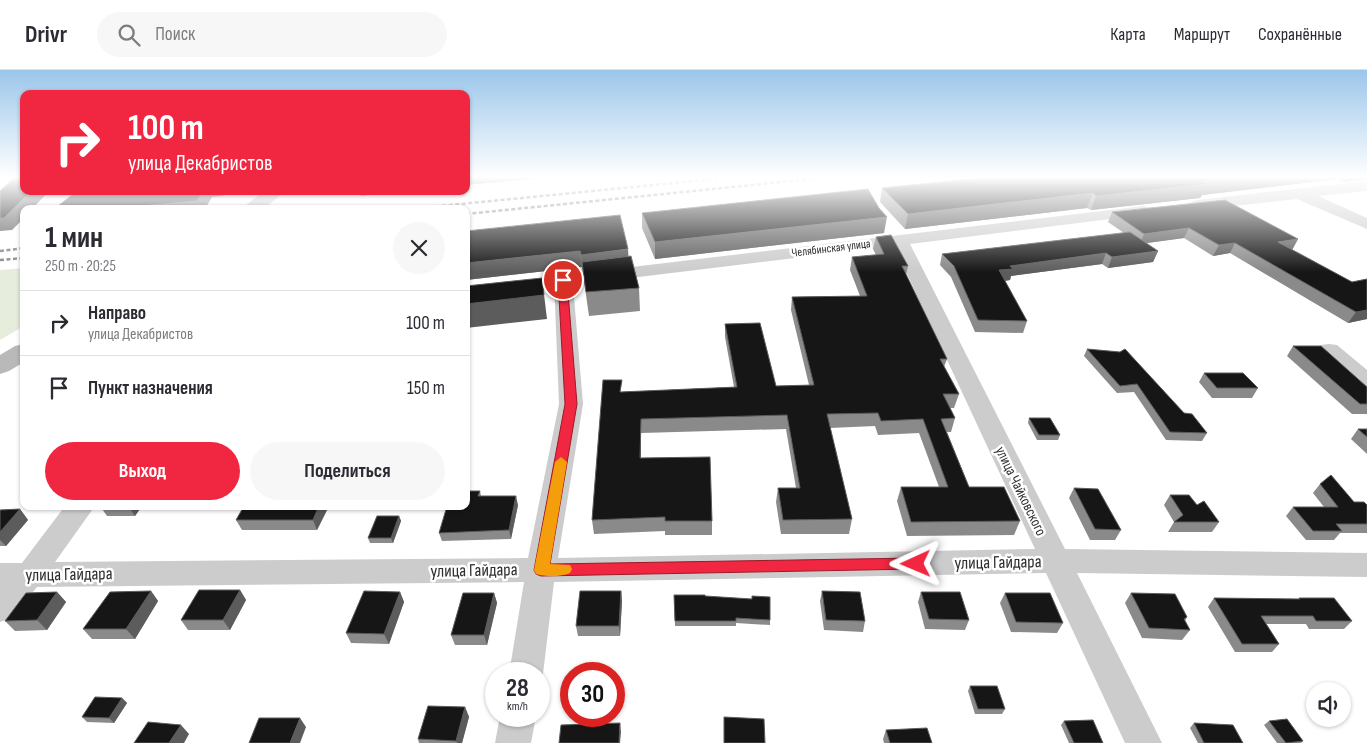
<!DOCTYPE html>
<html lang="ru">
<meta charset="utf-8">
<style>
:root{--surface:#fff;--page:#f7f7f7;--text:#2b2b33;--muted:#7c7c81;--line:#e1e1e2;--accent:#f12640}
body{margin:0;font-family:"Sofia Sans Condensed",sans-serif;background:var(--page);color:var(--text);height:100vh;display:flex;flex-direction:column;font-size:19px;white-space:nowrap}
*{box-sizing:border-box;margin:0}
p{font-size:16px;color:var(--muted)}
.icon{flex:none;width:28px;height:28px;fill:none;stroke:currentColor;stroke-width:2;stroke-linecap:round;stroke-linejoin:round}
.map{position:relative;flex:1;overflow:hidden}
.side{position:absolute;left:20px;top:135px;width:450px;height:305px;display:flex;flex-direction:column;background:var(--surface);border-radius:10px;box-shadow:0 1px 4px #0004}
.side>*{flex:none}
.banner{position:absolute;left:20px;top:20px;width:450px;height:105px;border-radius:10px;box-shadow:0 1px 4px #0004;background:#f12640;color:#fff;overflow:hidden}
.tools{position:absolute;left:1306px;top:612px;display:grid;gap:10px}
.tools a{display:grid;place-items:center;width:45px;height:45px;border-radius:50%;background:var(--surface);box-shadow:0 1px 4px #0004;font-size:25px}
.speed{position:absolute;left:485px;top:592px;display:flex;gap:10px;font-size:25px;font-weight:700;text-align:center}
.speed>*{display:grid;place-content:center;width:65px;height:65px;border-radius:50%;background:var(--surface);box-shadow:0 1px 4px #0004;line-height:1}
.speed small{font-size:12px;font-weight:400}
.speed .limit{border:8px solid #d22;background:#fff;color:#111}
.pin{position:absolute;display:grid;place-items:center;width:42px;height:42px;color:#fff;margin:-21px;border:2px solid #fff;border-radius:50%;box-shadow:0 1px 5px #0007}
.me{position:absolute;width:55px;margin:-28px;rotate:269deg;stroke-linejoin:round;filter:drop-shadow(0 0 4px #0008)}
.turn{display:flex;align-items:center;gap:18px;height:105px;padding:0 25px;font-size:22px}
.turn .icon{width:65px;height:65px;stroke-width:2.5}
.turn b{display:block;font-size:35px;line-height:42px}
.round{display:grid;place-items:center;flex:none;width:52px;height:52px;border-radius:26px;background:var(--page)}
.head{display:flex;align-items:center;justify-content:space-between;height:85px;padding:0 25px}
h1{font-size:30px;font-weight:700;line-height:38px}
.primary-button{display:flex;gap:10px;margin-top:auto;padding:10px 25px}
.primary-button a{flex:1;height:58px;border-radius:30px;background:var(--accent);color:#fff;font-size:20px;font-weight:700;line-height:58px;text-align:center}
.primary-button a+a{background:var(--page);color:var(--text)}
ul{padding:0;list-style:none}
li{display:flex;align-items:center;gap:15px;height:65px;padding:0 25px;border-top:1px solid var(--line)}
li div{flex:1}
li b{display:block;font-size:19px}
li em{font-style:normal}
header{display:flex;align-items:center;gap:30px;box-sizing:border-box;height:70px;padding:0 25px;background:var(--surface);border-bottom:1px solid var(--line)}
header strong{font-size:24px}
nav{display:flex;gap:28px;margin-inline-start:auto;font-size:18px}
.search{width:350px;height:45px;background:var(--page);display:flex;align-items:center;gap:12px;box-sizing:border-box;padding:0 18px;border-radius:28px;color:var(--muted);font-size:19px}
.map>svg:first-child{display:block}
.green{fill:#e6eddc}
.lines{fill:none;stroke-linecap:round;stroke-linejoin:round}
.minor{fill:#ccc;fill-rule:evenodd}
.secondary{fill:#b9b9b9;fill-rule:evenodd}
.rail{stroke:#848484;stroke-width:2.5;stroke-dasharray:4 2.5;stroke-linecap:butt}
.wall{fill:#8a8a8a}
.shaded-wall{fill:#5c5c5c}
.building{fill:#161616;stroke:#5c5c5c}
.route{fill:#f12640;stroke:#9d192a}
.slow{fill:#f59e0b}
.labels{text-anchor:middle;stroke-width:5;stroke-linejoin:round;paint-order:stroke}
.far-street-label{font-size:12px;fill:#2f2f2f;stroke:#fff}
.street-label{font-size:15px;fill:#2f2f2f;stroke:#fff}
.near-street-label{font-size:18px;fill:#2f2f2f;stroke:#fff}
</style>
<header>
<strong>Drivr</strong>
<div class="search"><svg class="icon" aria-label="search" viewBox="0 0 24 24"><circle cx="10" cy="10" r="6"/><path d="M15 15l6 6"/></svg>Поиск</div>
<nav><a>Карта</a><a>Маршрут</a><a>Сохранённые</a></nav>
</header>
<div class="map">
<svg width="1367" height="673" viewBox="0 0 1367 673">
<rect width="100%" height="100%" fill="#fff"/>
<polygon class="green" points="24,198 24,256 0,270 0,200"/>
<g class="lines">
<g class="minor">
<polygon points="1367,111 1367,121 1318,126 1367,148 1367,159 1297,129 1197,140 1191,138 1189,135 1191,132 1197,130"/>
<path d="M1144 136 1150 138 1152 141 1150 144 910 174 1065 479 1367 483V507L1077 503 1162 673H1125L1046 503 554 512 543 604 539 613V604H509L524 512 37 517 11 548 0 552V493H22L65 436H95L55 492 528 488 559 334 554 210 556 206ZM894 176 1035 479 558 488 583 334 573 215Z"/>
<polygon points="1329,274 1337,275 1367,300 1367,318 1359,316 1321,285 1318,280 1321,275"/>
<polygon points="500,646 536,646 531,673 495,673"/>
</g>
<g class="secondary">
<polygon points="264,121 286,121 263,139 241,139"/>
<polygon points="24,274 24,292 9,301 0,304 0,285 15,276"/>
</g>
<g class="rail">
<polyline points="410,139 724,108"/>
<polyline points="466,144 821,108"/>
<polyline points="0,181 24,178"/>
<polyline points="0,190 24,188"/>
</g>
</g>
<g class="wall">
<polygon points="979,108 1367,108 1367,109 1343,112 1337,109 1202,125 1200,128 1091,140 1087,138 905,159 880,132 882,118"/>
<polygon points="879,138 884,163 655,189 642,158 642,143"/>
<polygon points="1112,142 1298,169 1292,180 1352,212 1367,209 1367,249 1348,253 1230,183 1213,186 1184,168 1146,173 1158,181 1153,192 1108,198 1102,194 1011,206 1010,210 1005,211 1027,251 1023,263 975,262 951,207 940,195 942,184 1124,163 1108,152"/>
<polygon points="466,161 628,186 639,218 640,241 589,246 582,197 466,210"/>
<polygon points="876,167 908,196 906,205 947,289 944,297 959,324 954,338 950,338 955,348 951,362 947,362 969,417 1020,451 1014,465 907,466 897,431 901,417 939,417 919,363 878,365 875,356 830,358 852,449 849,464 781,464 776,432 778,418 796,418 786,359 641,363 641,388 712,451 712,465 665,465 665,461 594,464 592,450 622,322 734,317 725,267 725,254 776,316 809,315 791,240 792,227 860,226 850,200 852,187 876,185 873,179"/>
<polygon points="1293,276 1367,317 1367,344 1352,344 1287,286"/>
<polygon points="1087,279 1184,343 1207,363 1202,371 1166,370 1134,322 1117,323 1084,286"/>
<polygon points="1204,303 1258,318 1252,328 1212,328 1199,312"/>
<polygon points="1029,348 1060,365 1058,370 1037,370 1028,353"/>
<polygon points="1358,359 1367,359 1367,384 1351,369"/>
<polygon points="1320,414 1354,432 1367,435 1367,463 1340,463 1334,470 1306,470 1286,446 1293,437 1324,437 1313,423"/>
<polygon points="1074,418 1121,460 1115,470 1090,470 1069,428"/>
<polygon points="480,421 481,426 518,435 511,469 442,471 439,463"/>
<polygon points="1170,425 1197,435 1219,452 1212,462 1168,462 1174,452 1164,435"/>
<polygon points="100,436 142,436 135,446 107,446"/>
<polygon points="329,436 317,460 242,460 236,450"/>
<polygon points="20,439 28,450 6,476 0,476 0,440"/>
<polygon points="399,446 401,451 393,473 370,473 368,468"/>
<polygon points="240,520 246,530 230,560 188,560 181,550"/>
<polygon points="151,521 158,531 135,569 92,569 83,559"/>
<polygon points="621,521 622,531 620,566 578,566 576,556"/>
<polygon points="822,521 865,551 863,562 824,560 820,531"/>
<polygon points="57,522 66,532 47,560 15,561 5,551"/>
<polygon points="400,522 404,532 389,574 351,573 346,563"/>
<polygon points="921,522 969,550 965,560 925,559 918,532"/>
<polygon points="494,523 497,533 487,575 455,575 451,565"/>
<polygon points="1005,523 1063,553 1057,563 1011,562 1000,533"/>
<polygon points="1131,523 1187,547 1185,551 1190,560 1182,570 1142,568 1125,533"/>
<polygon points="674,525 705,526 770,550 770,555 736,553 736,556 675,556"/>
<polygon points="1214,528 1298,529 1299,528 1352,551 1344,559 1309,559 1306,554 1266,554 1279,574 1272,582 1235,582 1208,537"/>
<polygon points="970,616 1005,639 1002,644 975,644 968,621"/>
<polygon points="122,628 127,633 114,653 87,652 82,647"/>
<polygon points="465,637 469,647 462,673 419,673 418,669"/>
<polygon points="1064,651 1103,673 1069,673 1061,655"/>
<polygon points="1269,651 1303,671 1301,673 1277,673 1264,655"/>
<polygon points="1194,653 1243,673 1198,673 1190,658"/>
<polygon points="886,660 932,673 884,673 883,669"/>
</g>
<g class="shaded-wall">
<polygon points="502,108 543,108 466,115 466,111"/>
<polygon points="1232,108 1338,108 1337,109 1202,125 1200,128 1091,140 1096,126 1202,111"/>
<polygon points="1345,108 1367,108 1367,109 1343,112"/>
<polygon points="31,121 49,121 32,139 24,139 24,148 12,160 0,161 0,148"/>
<polygon points="203,121 228,121 223,126 212,127 205,139 107,139"/>
<polygon points="363,121 405,121 361,126 360,122"/>
<polygon points="1093,123 1087,138 905,159 908,144"/>
<polygon points="887,147 884,163 655,189 655,172"/>
<polygon points="1189,158 1184,168 1140,174 1144,164"/>
<polygon points="1298,169 1292,180 1278,172"/>
<polygon points="1235,173 1230,183 1213,186 1219,175"/>
<polygon points="628,179 629,195 582,192 582,201 581,185"/>
<polygon points="580,181 582,197 466,210 466,193"/>
<polygon points="1158,181 1153,192 1108,198 1112,187"/>
<polygon points="1106,183 1102,194 1011,206 1010,210 996,212 999,200 1010,196"/>
<polygon points="542,208 547,249 466,258 466,234"/>
<polygon points="1367,240 1367,249 1348,253 1356,242"/>
<polygon points="641,349 641,402 640,388"/>
<polygon points="516,426 518,435 511,469 509,460"/>
<polygon points="128,436 142,436 135,446"/>
<polygon points="319,436 329,436 317,460 313,450"/>
<polygon points="20,439 28,450 6,476 0,470 0,462"/>
<polygon points="399,446 401,451 393,473 391,468"/>
<polygon points="240,520 246,530 230,560 223,550"/>
<polygon points="151,521 158,531 135,569 126,559"/>
<polygon points="621,521 622,531 620,566 619,556"/>
<polygon points="57,522 66,532 47,560 37,550"/>
<polygon points="400,522 404,532 389,574 384,564"/>
<polygon points="494,523 497,533 487,575 484,565"/>
<polygon points="122,628 127,633 114,653 109,648"/>
<polygon points="465,637 469,647 462,673 457,673 456,671"/>
<polygon points="300,648 306,657 300,673 290,673"/>
<polygon points="620,653 621,662 620,673 619,673"/>
<polygon points="181,655 189,664 184,673 169,673"/>
</g>
<g class="building">
<polygon points="14,108 24,108 24,121 31,121 4,148 0,148 0,121"/>
<polygon points="466,108 502,108 466,111"/>
<polygon points="979,108 1232,108 1202,111 1207,114 1096,126 1093,123 908,144 882,118"/>
<polygon points="868,119 879,138 887,147 655,172 642,143"/>
<polygon points="77,121 203,121 197,131 107,139 54,139"/>
<polygon points="1225,130 1298,169 1278,172 1352,212 1367,209 1367,240 1356,242 1235,173 1219,175 1189,158 1144,164 1112,142"/>
<polygon points="620,145 628,179 581,185 580,181 466,193 466,161"/>
<polygon points="1130,162 1158,181 1112,187 1106,183 1010,196 1013,199 999,200 1027,251 978,250 954,196 942,184"/>
<polygon points="891,165 908,196 902,196 947,289 940,289 959,324 943,324 955,348 941,349 969,417 1004,417 1020,451 911,452 901,417 948,417 923,349 881,351 878,343 827,344 852,449 783,450 778,418 800,418 787,345 641,349 640,388 710,387 712,451 665,451 665,447 592,450 603,310 622,310 620,322 737,317 725,254 760,253 776,316 814,315 792,227 867,226 852,187 884,184 876,167"/>
<polygon points="631,186 639,218 586,222 582,192"/>
<polygon points="542,208 544,225 466,234 466,216"/>
<polygon points="1293,276 1321,276 1367,317 1367,334 1360,334"/>
<polygon points="1087,279 1120,282 1125,279 1184,343 1192,344 1207,363 1170,362 1137,314 1120,316"/>
<polygon points="1204,303 1243,303 1258,318 1217,318"/>
<polygon points="1029,348 1050,348 1060,365 1039,365"/>
<polygon points="1358,359 1367,359 1367,367"/>
<polygon points="1331,405 1354,432 1364,432 1367,435 1367,454 1336,454 1342,461 1313,461 1293,437 1338,437 1320,414"/>
<polygon points="1074,418 1098,419 1121,460 1095,459"/>
<polygon points="466,421 480,421 478,426 516,426 509,460 439,463 447,436 466,436"/>
<polygon points="1170,425 1189,425 1197,435 1204,431 1219,452 1174,452 1183,445"/>
<polygon points="244,436 319,436 313,450 236,450"/>
<polygon points="20,439 0,462 0,440"/>
<polygon points="377,446 399,446 391,468 368,468"/>
<polygon points="199,520 240,520 223,550 181,550"/>
<polygon points="151,521 126,559 83,559 110,522"/>
<polygon points="364,521 400,522 384,564 346,563"/>
<polygon points="580,521 621,521 619,556 576,556"/>
<polygon points="822,521 860,522 865,551 826,550"/>
<polygon points="57,522 37,550 5,551 26,523"/>
<polygon points="921,522 960,522 969,550 929,549"/>
<polygon points="463,523 494,523 484,565 451,565"/>
<polygon points="1005,523 1050,523 1063,553 1016,552"/>
<polygon points="1131,523 1175,524 1187,547 1184,549 1190,560 1149,558"/>
<polygon points="674,525 705,525 705,526 752,529 752,526 770,527 770,550 736,548 736,551 675,551"/>
<polygon points="1214,528 1300,529 1299,528 1334,528 1352,551 1316,551 1313,546 1261,546 1279,574 1242,574"/>
<polygon points="970,616 997,616 1005,639 978,639"/>
<polygon points="95,627 122,628 109,648 82,647"/>
<polygon points="428,636 465,637 456,671 418,669"/>
<polygon points="724,647 764,649 765,673 724,673"/>
<polygon points="259,648 300,648 290,673 249,673"/>
<polygon points="1287,649 1303,671 1286,673 1269,651"/>
<polygon points="1093,650 1103,673 1074,673 1064,651"/>
<polygon points="148,652 181,655 169,673 134,673"/>
<polygon points="620,653 619,673 559,673 561,655"/>
<polygon points="1194,653 1233,655 1243,673 1204,673"/>
<polygon points="927,658 932,673 890,673 886,660"/>
</g>
<linearGradient id="sky" x2="0" y2="1"><stop stop-color="#9bc6ea"/><stop offset="0.53" stop-color="#fff"/><stop offset="1" stop-color="#fff" stop-opacity="0"/></linearGradient>
<rect width="1367" height="202" fill="url(#sky)"/>
<polygon class="route" points="563,207 567,210 577,334 550,494 916,488 921,490 923,494 921,498 916,499 541,506 536,504 534,500 565,334 558,210"/>
<path class="slow" d="M561 387 567 392 550 494 570 495 572 499 570 503C561 507 546 507 536 504L534 500 555 392Z"/>
<g class="labels">
<g class="far-street-label">
<text transform="translate(831 178) rotate(-7)" y="4">Челябинская улица</text>
</g>
<g class="street-label">
<text transform="translate(1021 421) rotate(64)" y="5">улица Чайковского</text>
</g>
<g class="near-street-label">
<text transform="translate(998 492) rotate(-1)" y="6">улица Гайдара</text>
<text transform="translate(474 500) rotate(-1)" y="6">улица Гайдара</text>
<text transform="translate(69 504) rotate(-1)" y="6">улица Гайдара</text>
</g>
</g>
</svg>
<div class="tools">
<a><svg class="icon" aria-label="sound" viewBox="0 0 24 24"><path d="M4 9h4l5-4v14l-5-4H4zM17 9q2 3 0 6"/></svg></a>
</div>
<div class="speed"><div>28<small>km/h</small></div><div class="limit">30</div></div>
<div class="pin" style="left:563px;top:210px;background:#d93025"><svg class="icon" aria-label="arrive" viewBox="0 0 24 24"><path d="M6 21V4h12l-3 4 3 4H6"/></svg></div>
<svg class="me" style="left:916px;top:494px" viewBox="-20 -20 40 40"><path d="M0-17L14 15 0 8-14 15z" fill="#f12640" stroke="#fff" stroke-width="4"/></svg>
<div class="banner">
<div class="turn"><svg class="icon" aria-label="right" viewBox="0 0 24 24"><path d="M7 20v-9h11M14 6l5 5-5 5"/></svg><div><b>100 m</b>улица Декабристов</div></div>
</div>
<section class="side">
<div class="head"><div><h1>1 мин</h1><p>250 m · 20:25</p></div><a class="round"><svg class="icon" aria-label="close" viewBox="0 0 24 24"><path d="M6 6l12 12M18 6L6 18"/></svg></a></div>
<ul>
<li><svg class="icon" aria-label="right" viewBox="0 0 24 24"><path d="M7 20v-9h11M14 6l5 5-5 5"/></svg><div><b>Направо</b><p>улица Декабристов</p></div><em>100 m</em></li>
<li><svg class="icon" aria-label="arrive" viewBox="0 0 24 24"><path d="M6 21V4h12l-3 4 3 4H6"/></svg><div><b>Пункт назначения</b></div><em>150 m</em></li>
</ul>
<div class="primary-button"><a>Выход</a><a>Поделиться</a></div>
</section>
</div>
